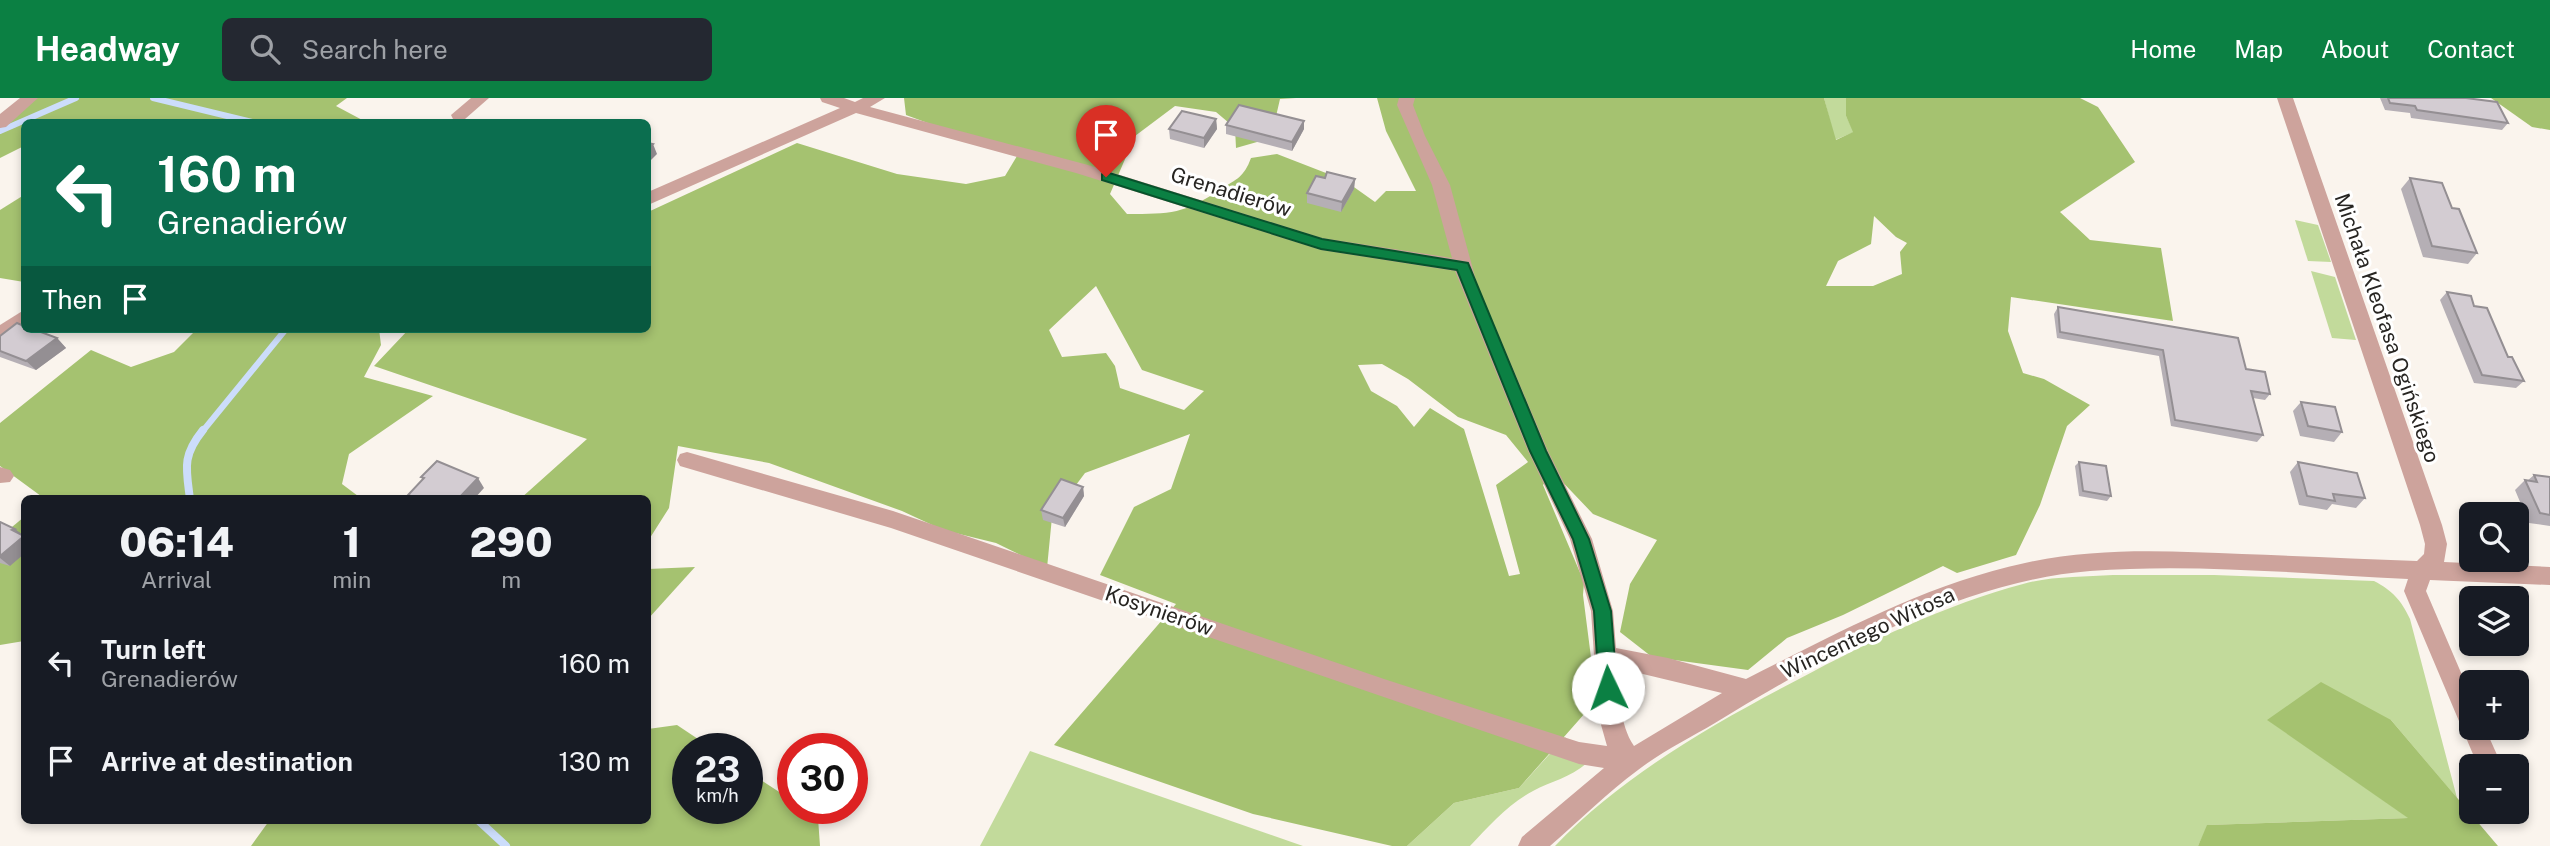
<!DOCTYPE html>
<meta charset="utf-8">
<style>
:root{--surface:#171b24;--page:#242831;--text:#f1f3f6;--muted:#9ea1a6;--accent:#0b8043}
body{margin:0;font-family:"Public Sans",sans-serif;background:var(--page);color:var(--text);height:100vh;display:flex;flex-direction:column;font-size:26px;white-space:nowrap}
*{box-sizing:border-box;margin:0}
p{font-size:23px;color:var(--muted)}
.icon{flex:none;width:38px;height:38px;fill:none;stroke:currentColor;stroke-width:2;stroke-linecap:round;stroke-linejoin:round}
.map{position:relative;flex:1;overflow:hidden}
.side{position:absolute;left:21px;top:397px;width:630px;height:329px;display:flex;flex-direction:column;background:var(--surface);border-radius:10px;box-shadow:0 4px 10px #0003}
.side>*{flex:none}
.banner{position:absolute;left:21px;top:21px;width:630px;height:214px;border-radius:10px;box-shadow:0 4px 10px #0003;background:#0b6e4f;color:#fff;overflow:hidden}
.controls{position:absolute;left:2459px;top:404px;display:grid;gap:14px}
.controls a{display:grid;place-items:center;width:70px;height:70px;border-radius:10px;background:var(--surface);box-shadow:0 4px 10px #0003;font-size:35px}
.speed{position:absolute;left:672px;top:635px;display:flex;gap:14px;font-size:35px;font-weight:700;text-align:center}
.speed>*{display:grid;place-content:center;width:91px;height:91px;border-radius:50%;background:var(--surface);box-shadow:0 4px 10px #0003;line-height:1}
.speed small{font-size:18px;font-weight:400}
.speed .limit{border:10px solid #d22;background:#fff;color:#111}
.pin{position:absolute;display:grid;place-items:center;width:60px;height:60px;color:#fff;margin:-72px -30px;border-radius:50% 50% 50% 0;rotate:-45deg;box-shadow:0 0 7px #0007}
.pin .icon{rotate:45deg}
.me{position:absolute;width:77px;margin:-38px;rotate:357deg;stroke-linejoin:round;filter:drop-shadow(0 0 5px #0008)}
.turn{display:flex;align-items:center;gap:24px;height:147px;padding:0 21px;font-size:32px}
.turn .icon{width:91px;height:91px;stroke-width:2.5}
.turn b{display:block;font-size:49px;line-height:60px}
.then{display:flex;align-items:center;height:66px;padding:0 21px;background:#0003;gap:14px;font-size:26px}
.eta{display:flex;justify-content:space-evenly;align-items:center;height:119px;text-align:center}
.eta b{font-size:42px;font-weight:800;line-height:49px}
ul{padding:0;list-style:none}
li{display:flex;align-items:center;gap:21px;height:98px;padding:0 21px}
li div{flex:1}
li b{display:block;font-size:26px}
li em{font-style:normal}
header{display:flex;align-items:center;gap:42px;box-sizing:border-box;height:98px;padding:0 35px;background:var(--accent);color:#fff}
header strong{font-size:33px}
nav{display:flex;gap:38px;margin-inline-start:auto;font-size:24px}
.search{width:490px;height:63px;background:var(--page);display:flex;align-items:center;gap:18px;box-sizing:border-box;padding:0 24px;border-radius:10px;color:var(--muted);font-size:26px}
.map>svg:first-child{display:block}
.green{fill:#c2da9b}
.forest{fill:#a5c270;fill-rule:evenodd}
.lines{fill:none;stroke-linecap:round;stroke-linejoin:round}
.stream-far1{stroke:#ccddfb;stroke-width:6}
.stream{stroke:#ccddfb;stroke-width:8}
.minor{fill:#cda39c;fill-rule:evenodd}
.wall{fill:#b5afb5}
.shaded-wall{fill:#948f93}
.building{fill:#d3ccd2;stroke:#948f93;stroke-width:2}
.route{fill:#0b8043;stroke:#07532c;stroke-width:2}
.labels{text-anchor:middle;stroke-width:6;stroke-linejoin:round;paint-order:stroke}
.street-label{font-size:21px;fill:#272522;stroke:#fff}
</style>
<header>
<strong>Headway</strong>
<div class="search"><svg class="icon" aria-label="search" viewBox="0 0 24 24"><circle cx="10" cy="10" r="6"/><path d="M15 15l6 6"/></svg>Search here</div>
<nav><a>Home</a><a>Map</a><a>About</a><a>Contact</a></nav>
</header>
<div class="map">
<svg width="2550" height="748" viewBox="0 0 2550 748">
<rect width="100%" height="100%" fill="#faf4ed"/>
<g class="green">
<polygon points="1824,0 1846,0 1846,18 1854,34 1835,42"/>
<polygon points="2295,122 2318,127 2331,164 2308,163"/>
<polygon points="2311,173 2335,179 2356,242 2332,240"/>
<path d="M2113 477H2214L2374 483C2393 493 2401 502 2410 521L2457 700 2391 622H2268L2409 720 2208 727 2198 748H1555C1623 677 1713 626 1799 581 1870 543 1945 507 2023 486 2051 478 2084 479 2113 477Z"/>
<path d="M1565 639 1587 665C1570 680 1551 683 1533 693 1508 706 1489 728 1470 748H1407L1454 705 1519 690Z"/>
<polygon points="1030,653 1303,748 980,748"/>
</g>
<g class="forest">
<polygon points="37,0 347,0 336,8 366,24 24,24 24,48 0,60 0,24"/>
<path d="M904 0H1296L1280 1 1271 40 1236 50 1235 30 1216 14 1175 8 1135 38 1110 96 1127 116C1171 116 1184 116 1221 91 1237 81 1244 79 1251 60L1277 56 1344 82 1375 104 1386 93H1416L1386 33 1377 0H1824L1836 42 1853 34 1846 18V0H2080L2098 9 2135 64 2060 114 2090 142 2161 150 2173 223 2011 199 2008 233 2023 275 2044 281 2090 307 2067 328 2040 407 2016 457 1957 475 1943 468 1843 517 1787 540 1748 572 1652 559 1620 534 1630 486 1657 442 1593 416 1553 374 1543 387 1584 484 1583 497 1593 575V606L1519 690 1454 705 1407 748H1392L1253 716 1054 647 1176 506 1100 477 1134 409 1171 391 1190 336 1085 375 1052 419 1047 470 996 445 943 432 902 413 769 365 678 348 669 410 648 443V401H520L587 341 374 268 409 231H648V114L797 45 897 76 966 86 1005 78 1017 58 906 17ZM1874 118 1896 139 1907 145 1900 154 1902 176 1873 188H1826L1838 163 1871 146ZM1096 188 1142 272 1204 293 1184 312 1120 290 1115 268 1106 255 1062 259 1049 232ZM1382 266 1408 281 1458 319 1506 337 1528 364 1496 387 1520 476 1509 478 1464 331 1430 310 1414 329 1397 308 1371 293 1358 267Z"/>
<polygon points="2491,0 2550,0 2550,32 2532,29"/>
<polygon points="24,97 24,184 0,180 0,112"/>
<polygon points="197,231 379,231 381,247 364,279 433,298 349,356 342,386 362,401 45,401 0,368 0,325 91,252 131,269 174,254"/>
<polygon points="24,419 24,543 0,547 0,439"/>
<polygon points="695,469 648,521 648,471"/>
<polygon points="2321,584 2391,622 2498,748 2198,748 2207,727 2408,720 2267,622"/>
<polygon points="677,627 713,651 688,651 688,710 747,710 747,673 793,703 793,710 804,711 818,720 820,748 251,748 269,723 648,723 648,631"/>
</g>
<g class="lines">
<g class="stream-far1">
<polyline points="153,0 252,24"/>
<polyline points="0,33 76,0"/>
<polyline points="202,334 286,231"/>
</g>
<g class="stream">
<path d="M190 401C186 370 182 358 203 332"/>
<polyline points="479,723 506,748"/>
</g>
<g class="minor">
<polygon points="20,0 38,0 6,29 0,30 0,16"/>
<polygon points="471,0 489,0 465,21 453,21 451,17"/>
<path d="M820 0H844L855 4 863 0H885L870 9 1088 67 1322 140 1452 160 1432 87 1397 7 1399 0H1415L1413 7 1425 38 1450 87 1477 186 1548 353 1592 441 1613 513 1616 550 1668 560 1746 581C1836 536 1926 486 2025 465 2097 449 2169 453 2242 456 2300 458 2358 461 2417 463L2424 456 2425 446 2420 427 2277 0H2293L2442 427 2447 446 2444 464 2550 469V487L2430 482 2426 493 2471 598V630H2485L2502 668H2478L2404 493 2408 481C2303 476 2195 465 2090 473 1964 483 1822 559 1715 625 1690 640 1661 654 1638 672 1607 695 1579 723 1550 748H1518L1522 739 1604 670 1579 666 891 430 680 368 677 362 680 356 687 354 893 413 1384 581 1579 644 1607 648 1598 616 1591 513 1570 441 1528 353 1455 173 1321 152 1076 75 856 15 648 107V94L840 10 822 4ZM1618 570 1722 595 1634 648C1619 626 1620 596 1618 570Z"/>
<polygon points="24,212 24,229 0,244 0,227"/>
<polygon points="0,369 10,372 14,378 10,384 0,385"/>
</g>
</g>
<g class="wall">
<polygon points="2380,0 2466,0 2508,25 2502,32 2411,20 2410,15 2385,12"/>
<polygon points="1216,21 1217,31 1204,50 1170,41 1169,31"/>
<polygon points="1304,23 1304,31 1292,53 1226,36 1226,27"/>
<polygon points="1325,80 1355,81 1354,91 1341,114 1307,105 1307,95"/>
<polygon points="2410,80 2452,110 2477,155 2468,166 2423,159 2401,91"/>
<polygon points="2447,194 2474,208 2524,283 2516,290 2474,285 2440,202"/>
<polygon points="2058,209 2246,271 2270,296 2265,302 2253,300 2263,337 2257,344 2171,328 2159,258 2057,240 2054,216"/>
<polygon points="0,238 57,240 66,250 36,272 0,259"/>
<polygon points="2301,304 2342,334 2334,344 2300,338 2293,313"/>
<polygon points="2079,364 2111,398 2107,403 2079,398 2075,368"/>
<polygon points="2298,364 2365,400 2356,410 2332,406 2327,412 2299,407 2290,374"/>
<polygon points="2534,377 2550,379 2550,428 2529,425 2515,392 2525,382 2527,383"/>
<polygon points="1083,389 1084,398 1065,429 1043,422 1041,412"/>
<polygon points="0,424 10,468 0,465"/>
</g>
<g class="shaded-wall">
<polygon points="1216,21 1217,31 1204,50 1204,40"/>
<polygon points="1304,23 1304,31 1292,53 1292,44"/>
<polygon points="653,46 657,56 648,65 648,51"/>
<polygon points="1355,81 1354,91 1341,114 1342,104"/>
<polygon points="57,240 66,250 36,272 26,263"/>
<polygon points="478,380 484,390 474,401 458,401"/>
<polygon points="1083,389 1084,398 1065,429 1063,420"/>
<polygon points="15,431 24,438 24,456 10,468 0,460 0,458 12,432"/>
</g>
<g class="building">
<polygon points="2388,0 2466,0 2497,4 2508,25 2417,12 2415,8 2390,5"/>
<polygon points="1239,7 1304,23 1292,44 1226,27"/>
<polygon points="1182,13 1216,21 1204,40 1169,31"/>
<polygon points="648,45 653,46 648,51"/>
<polygon points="1327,74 1355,81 1342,104 1307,95 1316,78 1325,80"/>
<polygon points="2410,80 2442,85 2452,110 2459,111 2477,155 2432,148"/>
<polygon points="2447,194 2471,198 2474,208 2487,210 2508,259 2512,259 2524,283 2482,277"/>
<polygon points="2058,209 2238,240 2246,271 2265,274 2270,296 2251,293 2263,337 2175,322 2163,252 2060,234"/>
<polygon points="17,225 24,228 24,231 33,231 57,240 26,263 0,253 0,238"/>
<polygon points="2301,304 2335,309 2342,334 2308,328"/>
<polygon points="437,363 478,380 458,401 419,401 408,397 424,380 421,379"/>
<polygon points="2079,364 2106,368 2111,398 2083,393"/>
<polygon points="2298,364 2357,375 2365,400 2333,396 2335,403 2307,398"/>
<polygon points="2534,377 2550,379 2550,417 2540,415 2525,382 2537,384"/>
<polygon points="1061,381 1083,389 1063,420 1041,412"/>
<polygon points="0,424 15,431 12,432 24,438 0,458"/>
</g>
<polygon class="route" points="1106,74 1322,141 1468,165 1546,353 1589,441 1611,513 1617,590 1614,595 1608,598 1601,595 1599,590 1594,513 1573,441 1530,353 1457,172 1321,151 1102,82 1102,76"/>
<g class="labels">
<g class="street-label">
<text transform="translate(1231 94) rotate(17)" y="7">Grenadierów</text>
<text transform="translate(2387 230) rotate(71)" y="7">Michała Kleofasa Ogińskiego</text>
<text transform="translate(1159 513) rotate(19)" y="7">Kosynierów</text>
<text transform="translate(1868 535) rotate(-25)" y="7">Wincentego Witosa</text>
</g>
</g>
</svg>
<div class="controls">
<a><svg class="icon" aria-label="search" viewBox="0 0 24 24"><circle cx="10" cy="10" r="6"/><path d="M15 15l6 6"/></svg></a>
<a><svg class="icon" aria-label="layers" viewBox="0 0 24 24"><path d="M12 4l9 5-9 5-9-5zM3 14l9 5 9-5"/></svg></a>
<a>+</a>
<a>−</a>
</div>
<div class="speed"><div>23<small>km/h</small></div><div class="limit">30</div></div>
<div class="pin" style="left:1106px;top:79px;background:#d93025"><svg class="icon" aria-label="arrive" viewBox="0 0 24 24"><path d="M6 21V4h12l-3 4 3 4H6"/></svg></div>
<svg class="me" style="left:1608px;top:590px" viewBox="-20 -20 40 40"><circle r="19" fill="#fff"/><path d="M0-13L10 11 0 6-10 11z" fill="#0b8043"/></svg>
<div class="banner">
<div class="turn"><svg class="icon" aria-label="left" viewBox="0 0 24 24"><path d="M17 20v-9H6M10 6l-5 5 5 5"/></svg><div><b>160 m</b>Grenadierów</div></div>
<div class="then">Then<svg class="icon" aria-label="arrive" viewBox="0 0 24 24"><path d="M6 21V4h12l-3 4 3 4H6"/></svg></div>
</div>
<section class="side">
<div class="eta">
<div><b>06:14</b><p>Arrival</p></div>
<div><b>1</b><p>min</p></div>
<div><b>290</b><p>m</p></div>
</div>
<ul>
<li><svg class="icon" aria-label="left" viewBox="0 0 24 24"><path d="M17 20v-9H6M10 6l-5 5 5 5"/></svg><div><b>Turn left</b><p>Grenadierów</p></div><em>160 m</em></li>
<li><svg class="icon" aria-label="arrive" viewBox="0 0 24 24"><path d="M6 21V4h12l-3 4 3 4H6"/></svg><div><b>Arrive at destination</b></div><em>130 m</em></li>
</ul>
</section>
</div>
